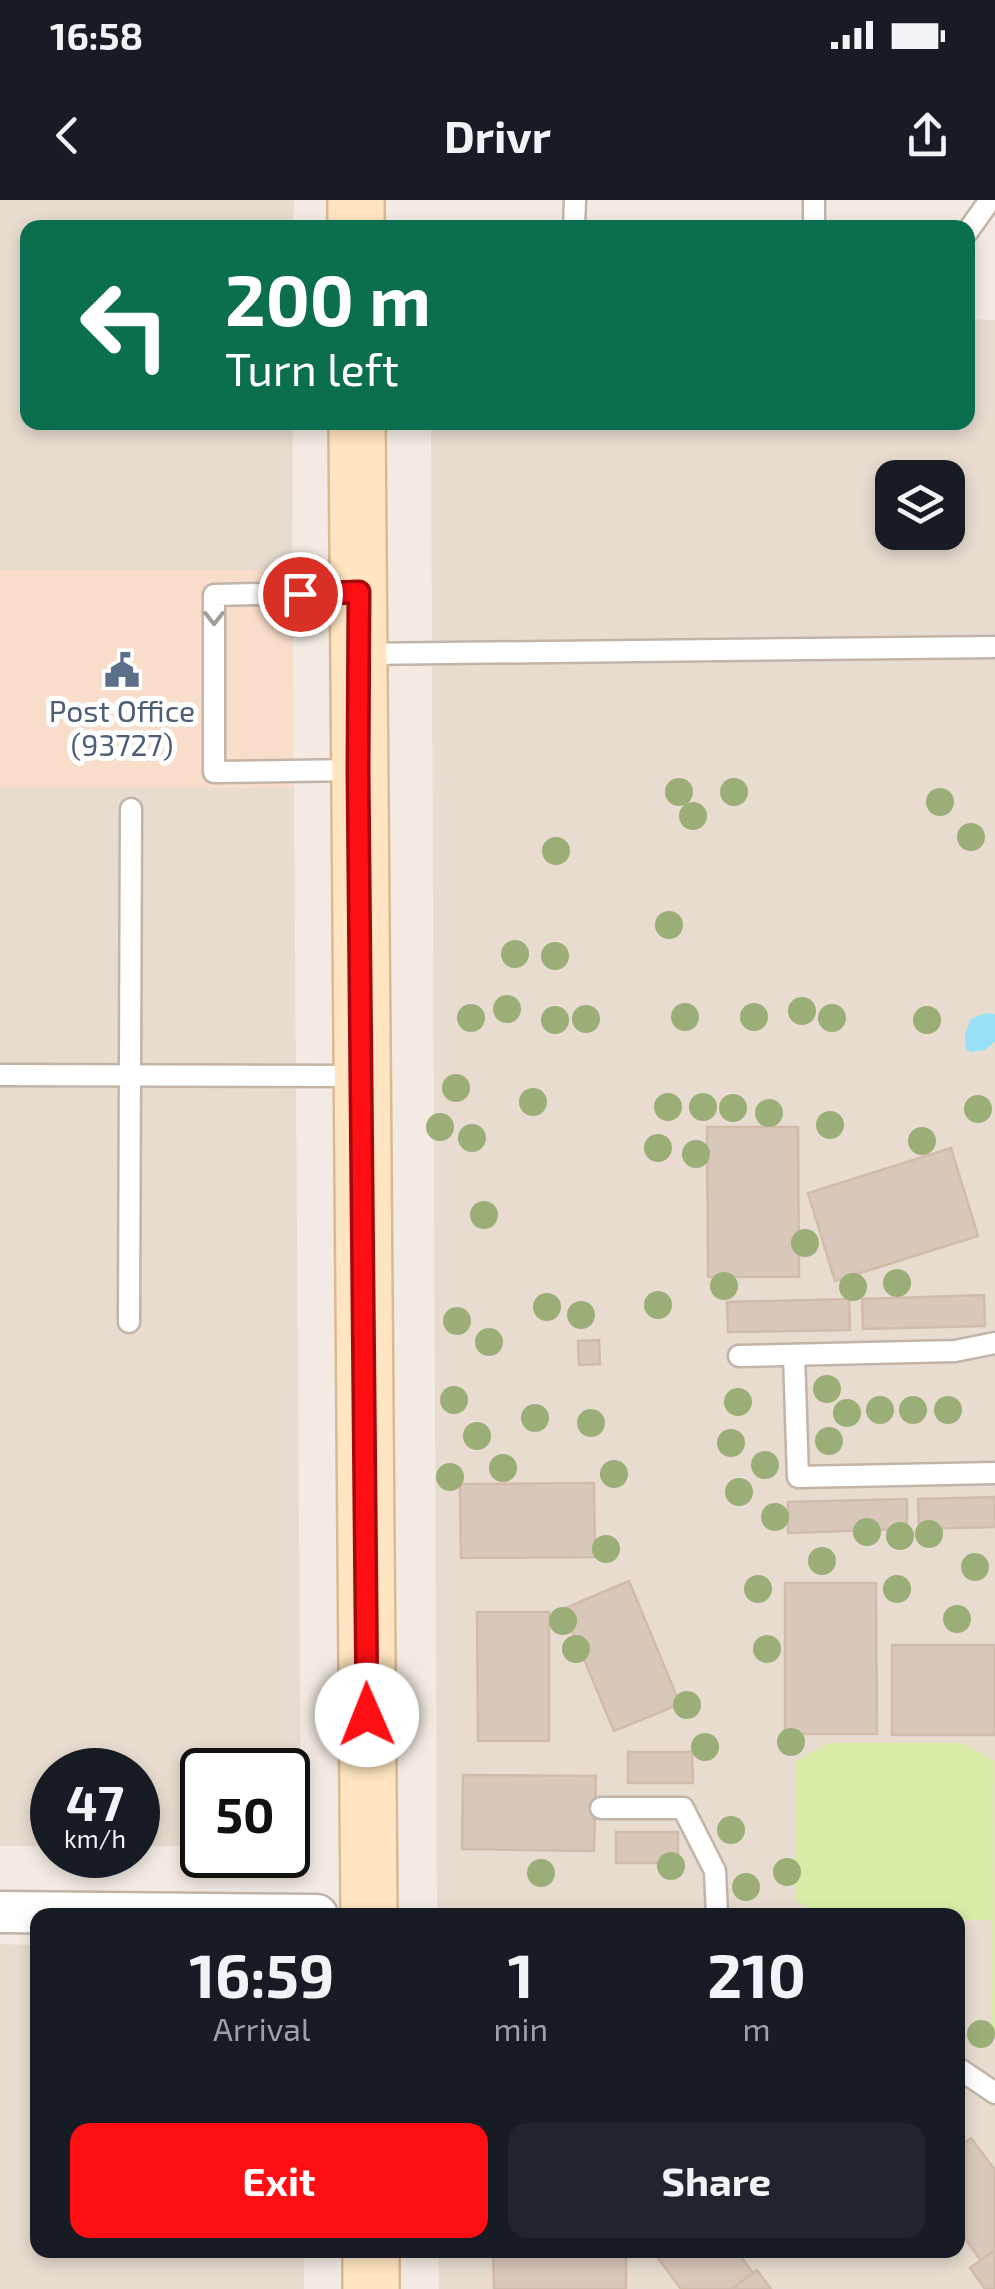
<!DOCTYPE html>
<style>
:root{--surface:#171b24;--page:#20242c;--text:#f1f3f6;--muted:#9ea1a6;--accent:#ff0e13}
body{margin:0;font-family:"Exo 2",sans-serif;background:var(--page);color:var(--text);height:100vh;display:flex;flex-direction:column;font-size:38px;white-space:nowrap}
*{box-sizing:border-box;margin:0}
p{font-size:32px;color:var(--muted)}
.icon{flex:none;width:55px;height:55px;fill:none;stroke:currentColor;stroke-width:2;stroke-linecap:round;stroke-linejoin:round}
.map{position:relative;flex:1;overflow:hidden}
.drawer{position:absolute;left:30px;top:1708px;width:935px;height:350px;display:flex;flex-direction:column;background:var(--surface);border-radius:20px;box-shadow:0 5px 15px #0003}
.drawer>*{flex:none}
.banner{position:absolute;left:20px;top:20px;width:955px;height:210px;border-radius:20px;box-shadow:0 5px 15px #0003;background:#0b6e4f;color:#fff;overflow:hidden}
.fabs{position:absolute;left:875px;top:260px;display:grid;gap:20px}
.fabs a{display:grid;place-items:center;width:90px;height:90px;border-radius:20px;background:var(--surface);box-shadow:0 5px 15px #0003;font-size:50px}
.speed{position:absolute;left:30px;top:1548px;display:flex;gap:20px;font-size:50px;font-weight:700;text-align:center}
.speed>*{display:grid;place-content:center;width:130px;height:130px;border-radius:50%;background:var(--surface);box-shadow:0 5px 15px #0003;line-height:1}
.speed small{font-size:25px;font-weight:400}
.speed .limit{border:5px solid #111;border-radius:15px;background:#fff;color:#111}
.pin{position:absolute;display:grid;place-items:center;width:85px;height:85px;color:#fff;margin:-42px;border:5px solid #fff;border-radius:50%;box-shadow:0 2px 10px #0007}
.me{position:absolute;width:110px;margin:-55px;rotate:359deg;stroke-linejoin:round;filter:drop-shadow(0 0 8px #0008)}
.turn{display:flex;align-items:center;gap:35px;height:210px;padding:0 40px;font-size:45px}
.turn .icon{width:130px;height:130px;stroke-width:2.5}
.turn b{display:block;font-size:70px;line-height:85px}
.eta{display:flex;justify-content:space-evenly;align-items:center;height:170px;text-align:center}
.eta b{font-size:60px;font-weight:700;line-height:70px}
.action{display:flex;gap:20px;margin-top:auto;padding:20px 40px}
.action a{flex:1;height:115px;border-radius:20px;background:var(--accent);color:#fff;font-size:40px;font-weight:700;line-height:115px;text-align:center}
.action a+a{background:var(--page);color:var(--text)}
.status{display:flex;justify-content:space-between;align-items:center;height:70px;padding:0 50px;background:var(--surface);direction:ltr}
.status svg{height:28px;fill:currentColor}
header{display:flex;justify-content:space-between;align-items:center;height:130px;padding:0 40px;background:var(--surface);font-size:45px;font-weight:700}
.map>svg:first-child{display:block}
.residential{fill:#e8dcd0;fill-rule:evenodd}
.commercial{fill:#f8ddcb}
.green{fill:#d9eca7}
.water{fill:#98e0f6}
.building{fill:#d9c7ba;stroke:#d1bbaa;stroke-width:2.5}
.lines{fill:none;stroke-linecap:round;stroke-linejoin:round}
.lane-casing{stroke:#c2b4a8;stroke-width:25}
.street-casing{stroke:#c2b4a8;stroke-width:45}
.secondary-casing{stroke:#daba90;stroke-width:60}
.lane{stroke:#fff;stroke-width:20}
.street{stroke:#fff;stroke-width:40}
.secondary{stroke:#ffe5c1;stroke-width:55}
.tree{fill:#9bae78}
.oneway{stroke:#a29d99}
.route-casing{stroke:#a6090c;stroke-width:25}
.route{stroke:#ff0e13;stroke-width:18}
.labels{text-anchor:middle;stroke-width:10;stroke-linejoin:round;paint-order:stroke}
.service-label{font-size:30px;fill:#4e5e75;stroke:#fff}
</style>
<div class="status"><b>16:58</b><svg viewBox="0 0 49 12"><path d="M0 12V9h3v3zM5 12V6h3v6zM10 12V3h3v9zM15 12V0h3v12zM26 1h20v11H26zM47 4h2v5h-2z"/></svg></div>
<header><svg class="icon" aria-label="back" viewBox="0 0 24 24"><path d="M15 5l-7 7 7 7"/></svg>Drivr<svg class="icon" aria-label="share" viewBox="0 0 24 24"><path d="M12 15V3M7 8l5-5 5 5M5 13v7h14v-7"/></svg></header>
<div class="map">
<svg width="995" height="2089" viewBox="0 0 995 2089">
<rect width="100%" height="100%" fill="#f3ebe3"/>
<g class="residential">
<polygon points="0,0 294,0 293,27 28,28 28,222 293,223 292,370 0,370"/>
<path d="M968 119 995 120V2089H439L438 2050H958V1715H437L431 223 968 222ZM892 278H948V332H892Z"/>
<polygon points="0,588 294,588 301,1621 294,1638 288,1643 288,1570 202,1570 202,1646 138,1646 138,1570 52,1570 52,1646 0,1646"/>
<polygon points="0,1744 37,1745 38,2050 304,2050 304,2089 0,2089"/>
</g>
<polygon class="commercial" points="0,370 292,370 294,588 0,588"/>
<polygon class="green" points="829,1543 963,1543 994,1561 995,1833 991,1826 991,1720 958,1720 958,1715 822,1715 795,1701 796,1561"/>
<polygon class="water" points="986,813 995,814 995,842 985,850 971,852 966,849 965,834 971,819"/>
<g class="building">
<polygon points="707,927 798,927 799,1077 708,1077"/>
<polygon points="951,948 978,1036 835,1081 808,993"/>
<polygon points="984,1095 985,1126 863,1129 862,1099"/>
<polygon points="849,1099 850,1130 728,1132 727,1102"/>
<polygon points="599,1140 600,1164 579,1165 578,1141"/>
<polygon points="594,1283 595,1357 461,1358 460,1284"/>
<polygon points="995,1297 995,1327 919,1329 918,1299"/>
<polygon points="907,1299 907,1329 788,1333 788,1302"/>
<polygon points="629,1381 680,1504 614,1531 563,1409"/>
<polygon points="785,1383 876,1383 877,1534 785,1534"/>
<polygon points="477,1412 549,1412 549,1541 478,1541"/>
<rect x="892" y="1445" width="103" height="90"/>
<polygon points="628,1552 692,1552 693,1583 628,1583"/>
<polygon points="463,1575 596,1576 594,1651 462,1649"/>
<rect x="616" y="1632" width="62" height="31"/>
<polygon points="971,1938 995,1970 995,2050 981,2061 958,2029 958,1948"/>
<polygon points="493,2050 626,2050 626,2089 494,2089"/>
<polygon points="652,2050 736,2050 753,2073 732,2089 681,2089"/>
<polygon points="995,2050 995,2089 985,2089 970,2068"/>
<polygon points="757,2070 771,2089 732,2089 753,2073"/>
</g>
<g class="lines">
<defs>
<g id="lane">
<polyline points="574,28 575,0"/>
<polyline points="814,28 814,0"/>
<polyline points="968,31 990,0"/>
<polyline points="361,454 995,447"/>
<polyline points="357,570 214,572 214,395 357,392"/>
<polyline points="0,875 359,876"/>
<polyline points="129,1122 131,609"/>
<polyline points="794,1155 798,1277 995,1273"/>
<polyline points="739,1156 955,1151 995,1143"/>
<polyline points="601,1608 683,1608 715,1671 717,1715"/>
<polyline points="958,1868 995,1893"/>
</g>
<polyline id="street" points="0,1712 317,1715"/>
<g id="secondary">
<polyline points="356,0 356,28"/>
<polyline points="357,222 369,1715"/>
<polyline points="371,2050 371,2089"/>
</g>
</defs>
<use href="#lane" class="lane-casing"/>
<use href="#street" class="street-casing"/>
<use href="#secondary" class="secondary-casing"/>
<use href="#lane" class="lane"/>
<use href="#street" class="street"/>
<use href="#secondary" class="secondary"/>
</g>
<g class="tree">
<circle cx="679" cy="592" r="14"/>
<circle cx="734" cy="592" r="14"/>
<circle cx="940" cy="602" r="14"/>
<circle cx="693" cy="616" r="14"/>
<circle cx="971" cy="637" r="14"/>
<circle cx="556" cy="651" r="14"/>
<circle cx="669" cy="725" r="14"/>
<circle cx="515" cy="754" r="14"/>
<circle cx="555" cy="756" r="14"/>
<circle cx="507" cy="809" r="14"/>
<circle cx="802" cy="811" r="14"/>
<circle cx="685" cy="817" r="14"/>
<circle cx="754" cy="817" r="14"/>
<circle cx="471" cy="818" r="14"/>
<circle cx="832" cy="818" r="14"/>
<circle cx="586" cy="819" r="14"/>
<circle cx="555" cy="820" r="14"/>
<circle cx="927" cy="820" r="14"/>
<circle cx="456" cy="888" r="14"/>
<circle cx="533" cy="902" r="14"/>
<circle cx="668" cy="907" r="14"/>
<circle cx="703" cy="907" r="14"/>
<circle cx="733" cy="908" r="14"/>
<circle cx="978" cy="909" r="14"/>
<circle cx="769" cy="913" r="14"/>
<circle cx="830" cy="925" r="14"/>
<circle cx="440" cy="927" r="14"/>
<circle cx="472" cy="938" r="14"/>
<circle cx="922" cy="941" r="14"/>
<circle cx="658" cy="948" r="14"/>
<circle cx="696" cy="954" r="14"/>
<circle cx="484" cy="1015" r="14"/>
<circle cx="805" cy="1043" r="14"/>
<circle cx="897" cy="1083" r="14"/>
<circle cx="724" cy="1086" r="14"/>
<circle cx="853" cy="1087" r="14"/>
<circle cx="658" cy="1105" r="14"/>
<circle cx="547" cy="1107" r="14"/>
<circle cx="581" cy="1115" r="14"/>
<circle cx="457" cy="1121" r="14"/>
<circle cx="489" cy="1142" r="14"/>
<circle cx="827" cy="1189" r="14"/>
<circle cx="454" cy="1200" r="14"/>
<circle cx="738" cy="1202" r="14"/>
<circle cx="880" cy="1210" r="14"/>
<circle cx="913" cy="1210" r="14"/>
<circle cx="948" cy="1210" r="14"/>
<circle cx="847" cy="1213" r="14"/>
<circle cx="535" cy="1218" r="14"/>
<circle cx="591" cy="1223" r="14"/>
<circle cx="477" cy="1236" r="14"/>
<circle cx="829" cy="1241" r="14"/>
<circle cx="731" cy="1243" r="14"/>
<circle cx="765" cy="1265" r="14"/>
<circle cx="503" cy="1268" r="14"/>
<circle cx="614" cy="1274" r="14"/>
<circle cx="450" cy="1277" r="14"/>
<circle cx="739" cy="1292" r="14"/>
<circle cx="775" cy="1317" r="14"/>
<circle cx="867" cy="1332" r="14"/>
<circle cx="929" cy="1334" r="14"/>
<circle cx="900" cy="1336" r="14"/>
<circle cx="606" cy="1349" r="14"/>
<circle cx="822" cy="1361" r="14"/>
<circle cx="975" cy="1367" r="14"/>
<circle cx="758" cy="1389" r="14"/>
<circle cx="897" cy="1389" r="14"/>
<circle cx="957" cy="1419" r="14"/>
<circle cx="563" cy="1421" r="14"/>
<circle cx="576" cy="1449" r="14"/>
<circle cx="767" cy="1449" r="14"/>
<circle cx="687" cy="1505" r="14"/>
<circle cx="791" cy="1542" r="14"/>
<circle cx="705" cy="1547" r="14"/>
<circle cx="731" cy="1630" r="14"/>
<circle cx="671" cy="1666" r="14"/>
<circle cx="787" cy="1672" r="14"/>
<circle cx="541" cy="1673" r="14"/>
<circle cx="746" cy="1687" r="14"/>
<circle cx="981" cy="1834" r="14"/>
</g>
<defs><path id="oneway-chevron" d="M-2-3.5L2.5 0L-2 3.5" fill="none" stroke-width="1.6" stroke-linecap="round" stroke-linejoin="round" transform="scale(2.5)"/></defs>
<use class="oneway" href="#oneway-chevron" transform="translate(214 418) rotate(90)"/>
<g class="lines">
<defs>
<polyline id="route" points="300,394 359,392 358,570 367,1515"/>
</defs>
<use href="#route" class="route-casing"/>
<use href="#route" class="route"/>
</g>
<defs>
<symbol id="civic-bare" viewBox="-9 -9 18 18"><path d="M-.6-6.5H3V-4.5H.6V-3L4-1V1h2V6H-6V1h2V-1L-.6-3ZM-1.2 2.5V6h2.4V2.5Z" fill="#5c6f8a" stroke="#fff" stroke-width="2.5" paint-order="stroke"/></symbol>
</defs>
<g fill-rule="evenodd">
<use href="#civic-bare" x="97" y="445" width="50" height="50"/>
</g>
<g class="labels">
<g class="service-label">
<text x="122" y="522">Post Office<tspan x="122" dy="34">(93727)</tspan></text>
</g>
</g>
</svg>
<div class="fabs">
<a><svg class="icon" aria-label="layers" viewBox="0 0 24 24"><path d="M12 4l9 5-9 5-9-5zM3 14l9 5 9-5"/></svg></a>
</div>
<div class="speed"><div>47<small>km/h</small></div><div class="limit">50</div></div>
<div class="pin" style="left:300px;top:394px;background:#d93025"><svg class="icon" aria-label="arrive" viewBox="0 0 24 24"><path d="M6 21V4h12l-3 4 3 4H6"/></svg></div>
<svg class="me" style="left:367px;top:1515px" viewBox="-20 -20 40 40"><circle r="19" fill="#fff"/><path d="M0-13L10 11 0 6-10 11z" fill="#ff0e13"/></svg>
<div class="banner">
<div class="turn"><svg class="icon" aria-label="left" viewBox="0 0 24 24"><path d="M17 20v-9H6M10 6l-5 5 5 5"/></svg><div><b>200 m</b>Turn left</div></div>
</div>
<section class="drawer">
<div class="eta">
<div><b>16:59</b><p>Arrival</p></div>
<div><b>1</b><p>min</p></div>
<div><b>210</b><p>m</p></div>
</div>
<div class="action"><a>Exit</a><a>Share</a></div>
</section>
</div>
